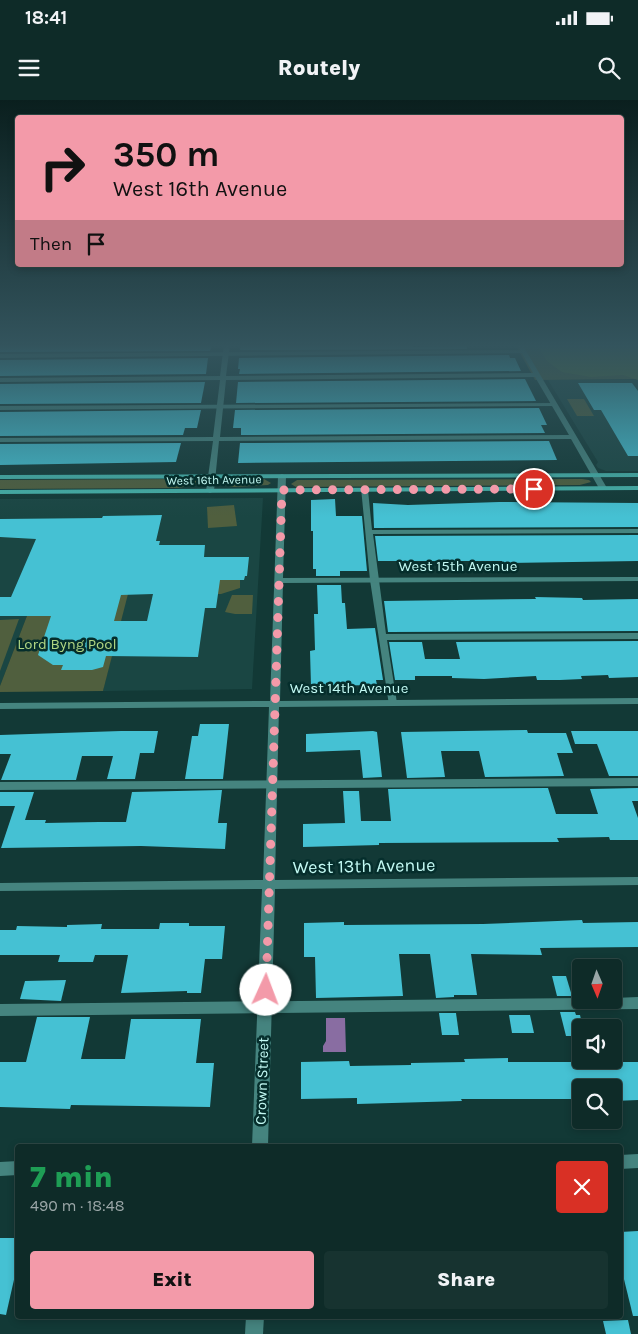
<!DOCTYPE html>
<meta charset="utf-8">
<style>
:root{--surface:#0e2b28;--page:#173330;--text:#f1f3f6;--muted:#9ba7a8;--line:#2e4745;--accent:#f39aa9}
body{margin:0;font-family:Karla,sans-serif;background:var(--page);color:var(--text);height:100vh;display:flex;flex-direction:column;font-size:19px;white-space:nowrap}
*{box-sizing:border-box;margin:0}
p{font-size:16px;color:var(--muted)}
.icon{flex:none;width:28px;height:28px;fill:none;stroke:currentColor;stroke-width:2;stroke-linecap:round;stroke-linejoin:round}
.map{position:relative;flex:1;overflow:hidden}
.drawer{position:absolute;left:15px;top:1044px;width:608px;height:175px;display:flex;flex-direction:column;background:var(--surface);border-radius:5px;box-shadow:0 2px 8px #0003,0 0 0 1px var(--line)}
.drawer>*{flex:none}
.guide{position:absolute;left:15px;top:15px;width:609px;height:152px;border-radius:5px;box-shadow:0 2px 8px #0003,0 0 0 1px var(--line);background:#f39aa9;color:#111;overflow:hidden}
.needle{width:32px;rotate:178deg}
.buttons{position:absolute;left:572px;top:859px;display:grid;gap:10px}
.buttons a{display:grid;place-items:center;width:50px;height:50px;border-radius:5px;background:var(--surface);box-shadow:0 2px 8px #0003,0 0 0 1px var(--line);font-size:25px}
.pin{position:absolute;display:grid;place-items:center;width:42px;height:42px;color:#fff;margin:-21px;border:2px solid #fff;border-radius:50%;box-shadow:0 1px 5px #0007}
.me{position:absolute;width:55px;margin:-28px;rotate:2deg;stroke-linejoin:round;filter:drop-shadow(0 0 4px #0008)}
.turn{display:flex;align-items:center;gap:18px;height:105px;padding:0 15px;font-size:22px}
.turn .icon{width:65px;height:65px;stroke-width:2.5}
.turn b{display:block;font-size:35px;line-height:42px}
.then{display:flex;align-items:center;height:48px;padding:0 15px;background:#0003;gap:10px;font-size:19px}
.round{display:grid;place-items:center;flex:none;width:52px;height:52px;border-radius:5px;background:var(--page)}
.summary{display:flex;align-items:center;justify-content:space-between;height:85px;padding:0 15px}
h1{font-size:30px;font-weight:800;line-height:38px;color:#1e9e55}
.button{display:flex;gap:10px;margin-top:auto;padding:10px 15px}
.button a{flex:1;height:58px;border-radius:5px;background:var(--accent);color:#111;font-size:20px;font-weight:800;line-height:58px;text-align:center}
.button a+a{background:var(--page);color:var(--text)}
.status{display:flex;justify-content:space-between;align-items:center;height:35px;padding:0 25px;background:var(--surface);direction:ltr}
.status svg{height:14px;fill:currentColor}
header{display:flex;justify-content:space-between;align-items:center;height:65px;padding:0 15px;background:var(--surface);font-size:22px;font-weight:800}
.map>svg:first-child{display:block}
.built{fill:#1a4643}
.green{fill:#505f3e}
.forest{fill:#5a733b}
.water{fill:#896da2}
.building{fill:#45c1d3;fill-rule:evenodd}
.lines{fill:none;stroke-linecap:round;stroke-linejoin:round}
.lane{fill:#45847f;fill-rule:evenodd}
.street{fill:#45847f;fill-rule:evenodd}
.secondary{fill:#46b3ab;fill-rule:evenodd}
.route{stroke:#f39aa9;stroke-width:9;stroke-dasharray:0 16.2}
.labels{text-anchor:middle;stroke-width:5;stroke-linejoin:round;paint-order:stroke}
.far-street-label{font-size:12px;fill:#c3f9f3;stroke:#052e2c}
.street-label{font-size:15px;fill:#c3f9f3;stroke:#052e2c}
.park-label{font-size:15px;fill:#b0d683;stroke:#052e2c}
.near-street-label{font-size:18px;fill:#c3f9f3;stroke:#052e2c}
</style>
<div class="status"><b>18:41</b><svg viewBox="0 0 49 12"><path d="M0 12V9h3v3zM5 12V6h3v6zM10 12V3h3v9zM15 12V0h3v12zM26 1h20v11H26zM47 4h2v5h-2z"/></svg></div>
<header><svg class="icon" aria-label="menu" viewBox="0 0 24 24"><path d="M4 6h16M4 12h16M4 18h16"/></svg>Routely<svg class="icon" aria-label="search" viewBox="0 0 24 24"><circle cx="10" cy="10" r="6"/><path d="M15 15l6 6"/></svg></header>
<div class="map">
<svg width="638" height="1234" viewBox="0 0 638 1234">
<rect width="100%" height="100%" fill="#123936"/>
<g class="built">
<polygon points="548,280 638,280 638,371 606,371 598,368 596,365 598,362"/>
<polygon points="263,398 252,589 103,591 127,494 35,495 0,586 0,399"/>
</g>
<g class="green">
<polygon points="515,244 638,244 638,279 535,280"/>
<polygon points="567,299 584,299 594,316 577,316"/>
<polygon points="185,379 198,381 201,384 178,388 0,389 0,380"/>
<polygon points="230,379 264,379 271,383 268,385 234,387 220,384 222,381"/>
<polygon points="582,379 589,380 591,382 580,385 296,387 291,384 297,380"/>
<polygon points="234,405 237,426 208,428 207,407"/>
<polygon points="196,479 240,479 240,488 221,494 194,494"/>
<polygon points="128,494 103,591 0,592 0,586 35,495"/>
<polygon points="232,495 253,495 252,514 235,514 225,512"/>
<polygon points="19,519 0,571 0,520"/>
</g>
<polygon class="forest" points="536,244 638,244 638,280 623,275 591,277 562,272 547,261"/>
<polygon class="water" points="326,918 345,918 346,952 323,952 323,946 326,941"/>
<g class="building">
<polygon points="0,244 212,244 210,251 0,252"/>
<polygon points="241,244 412,244 412,247 467,246 467,249 240,250"/>
<polygon points="509,255 510,258 515,258 521,271 239,274 240,269 238,269 239,258"/>
<polygon points="208,258 206,274 0,276 0,260"/>
<polygon points="525,279 536,301 236,303 238,282"/>
<polygon points="205,282 201,303 0,304 0,284"/>
<polygon points="578,283 632,283 638,291 638,356 628,356 601,310 594,310"/>
<polygon points="539,308 547,325 541,325 545,333 241,335 241,328 233,328 235,310"/>
<polygon points="201,310 197,328 185,328 183,335 0,336 0,312"/>
<polygon points="549,341 557,360 238,363 240,343"/>
<polygon points="181,343 176,362 0,365 0,344"/>
<polygon points="335,399 336,416 362,416 367,471 340,471 340,476 316,476 316,469 313,469 313,431 311,431 311,400"/>
<polygon points="499,402 638,403 638,427 374,428 373,403 408,405"/>
<path d="M162 415 156 441H160L159 445H205L204 457H249L247 476H245L244 480H220L216 508H205L198 557 106 556 103 567 92 570H61L63 565H53L38 555 51 516H0V497H11L36 439 0 437V419L102 418 103 416ZM153 494 147 521H114L121 495Z"/>
<polygon points="638,435 638,461 502,463 502,461 378,461 375,436"/>
<polygon points="317,485 341,485 342,503 345,503 347,529 375,528 383,580 376,580 377,585 311,586 310,551 315,550 314,514 318,514"/>
<polygon points="535,497 582,498 583,500 638,499 638,531 388,532 384,501 536,499"/>
<polygon points="638,541 638,577 609,578 608,575 581,576 582,579 560,580 537,580 536,576 484,579 452,578 452,576 415,576 415,580 395,580 389,542 422,542 425,559 460,559 456,542"/>
<polygon points="200,624 229,624 223,679 185,679 192,636 198,636"/>
<polygon points="527,630 528,633 566,633 573,653 557,653 564,676 485,677 479,651 441,651 445,677 407,678 401,632"/>
<polygon points="121,631 158,631 154,653 140,653 135,679 107,679 113,656 82,656 76,680 1,680 11,654 0,654 0,635"/>
<polygon points="373,631 377,632 382,677 363,678 360,650 306,652 306,634"/>
<polygon points="571,631 638,631 638,676 609,676 597,644 575,644"/>
<polygon points="548,688 556,714 598,714 590,689 638,688 638,701 632,701 638,718 638,740 610,740 609,737 557,738 559,742 379,743 379,745 303,747 303,724 345,723 343,691 359,691 361,721 391,721 388,689"/>
<polygon points="222,690 218,723 227,723 225,749 141,746 1,748 15,706 0,706 0,692 34,692 25,720 46,720 45,723 99,722 126,722 132,692"/>
<polygon points="582,820 583,823 638,822 638,847 540,848 542,855 471,854 477,895 454,895 454,897 436,898 430,854 399,854 403,896 316,898 315,857 304,857 304,823 344,822 344,825 483,824"/>
<polygon points="160,823 189,823 189,826 225,826 222,859 205,859 201,893 187,893 187,891 121,893 128,855 95,855 93,862 58,862 60,855 0,855 0,830 16,830 17,826 67,827 67,825 102,824 101,829 159,829"/>
<polygon points="552,876 566,876 572,896 557,896"/>
<polygon points="66,880 61,901 20,899 25,881"/>
<polygon points="560,912 575,912 576,915 580,915 583,928 581,928 581,936 566,936"/>
<polygon points="439,913 456,913 459,935 442,935"/>
<polygon points="509,915 530,915 534,933 512,933"/>
<polygon points="37,917 90,917 81,959 125,959 131,919 201,919 196,963 214,963 210,1007 71,1005 70,1009 0,1007 0,962 26,962"/>
<polygon points="508,958 508,962 638,962 638,1000 614,1001 614,988 581,988 581,999 461,999 462,1001 357,1004 357,998 301,999 301,962 349,961 350,966 411,965 411,963 465,962 464,959"/>
<polygon points="638,1131 638,1216 633,1216 620,1163 620,1132"/>
<polygon points="0,1138 18,1138 18,1162 6,1215 0,1214"/>
<polygon points="628,1220 631,1234 606,1234 603,1221"/>
</g>
<g class="lines">
<g class="lane">
<polygon points="526,250 526,252 524,253 0,258 0,254"/>
<polygon points="556,303 557,304 554,306 0,310 0,306"/>
<polygon points="361,388 368,390 372,430 638,429 638,433 373,434 386,534 638,533 638,539 387,540 397,603 395,605 389,605 370,480"/>
<polygon points="638,678 638,686 0,690 0,682"/>
<polygon points="638,897 638,909 0,916 0,904 581,898 581,900 614,900 614,898"/>
</g>
<g class="street">
<path d="M224 244H230L226 276 533 273 517 244H522L607 388 600 390 571 339 219 341 214 391 210 393 206 391 213 341 0 342V338L213 337 220 280 0 282V278L220 276ZM535 277 569 335 220 337 226 280Z"/>
<polygon points="282,374 286,376 283,478 638,477 638,481 283,483 280,601 638,598 638,604 279,607 275,780 638,777 638,785 275,789 268,1046 252,1046 262,789 0,791 0,783 263,780 269,607 0,609 0,603 270,601 278,376"/>
<polygon points="638,1054 638,1068 620,1069 620,1055"/>
<polygon points="18,1061 18,1075 0,1076 0,1062"/>
<polygon points="246,1216 264,1216 263,1234 245,1234"/>
</g>
<g class="secondary">
<polygon points="638,373 638,377 0,379 0,375"/>
<polygon points="638,386 638,390 0,394 0,390"/>
</g>
</g>
<linearGradient id="sky" x2="0" y2="1"><stop stop-color="#0a1f1e"/><stop offset="0.59" stop-color="#33545d"/><stop offset="1" stop-color="#33545d" stop-opacity="0"/></linearGradient>
<rect width="638" height="417" fill="url(#sky)"/>
<g class="lines">
<polyline class="route" points="266,890 282,390 534,389"/>
</g>
<g class="labels">
<g class="far-street-label">
<text transform="translate(214 380) rotate(-1)" y="4">West 16th Avenue</text>
</g>
<g class="street-label">
<text x="458" y="471">West 15th Avenue</text>
<text x="349" y="593">West 14th Avenue</text>
<text transform="translate(262 981) rotate(-88)" y="5">Crown Street</text>
</g>
<g class="park-label">
<text x="67" y="549">Lord Byng Pool</text>
</g>
<g class="near-street-label">
<text transform="translate(364 766) rotate(-1)" y="6">West 13th Avenue</text>
</g>
</g>
</svg>
<div class="buttons">
<a><svg class="needle" viewBox="-14 -14 28 28"><path d="M0-13l5 13h-10z" fill="#e53935"/><path d="M0 13l5-13h-10z" fill="#9ba7a8"/></svg></a>
<a><svg class="icon" aria-label="sound" viewBox="0 0 24 24"><path d="M4 9h4l5-4v14l-5-4H4zM17 9q2 3 0 6"/></svg></a>
<a><svg class="icon" aria-label="search" viewBox="0 0 24 24"><circle cx="10" cy="10" r="6"/><path d="M15 15l6 6"/></svg></a>
</div>
<div class="pin" style="left:534px;top:389px;background:#d93025"><svg class="icon" aria-label="arrive" viewBox="0 0 24 24"><path d="M6 21V4h12l-3 4 3 4H6"/></svg></div>
<svg class="me" style="left:266px;top:890px" viewBox="-20 -20 40 40"><circle r="19" fill="#fff"/><path d="M0-13L10 11 0 6-10 11z" fill="#f39aa9"/></svg>
<div class="guide">
<div class="turn"><svg class="icon" aria-label="right" viewBox="0 0 24 24"><path d="M7 20v-9h11M14 6l5 5-5 5"/></svg><div><b>350 m</b>West 16th Avenue</div></div>
<div class="then">Then<svg class="icon" aria-label="arrive" viewBox="0 0 24 24"><path d="M6 21V4h12l-3 4 3 4H6"/></svg></div>
</div>
<section class="drawer">
<div class="summary"><div><h1>7 min</h1><p>490 m · 18:48</p></div><a class="round" style="background:#d93025;color:#fff"><svg class="icon" aria-label="close" viewBox="0 0 24 24"><path d="M6 6l12 12M18 6L6 18"/></svg></a></div>
<div class="button"><a>Exit</a><a>Share</a></div>
</section>
</div>
